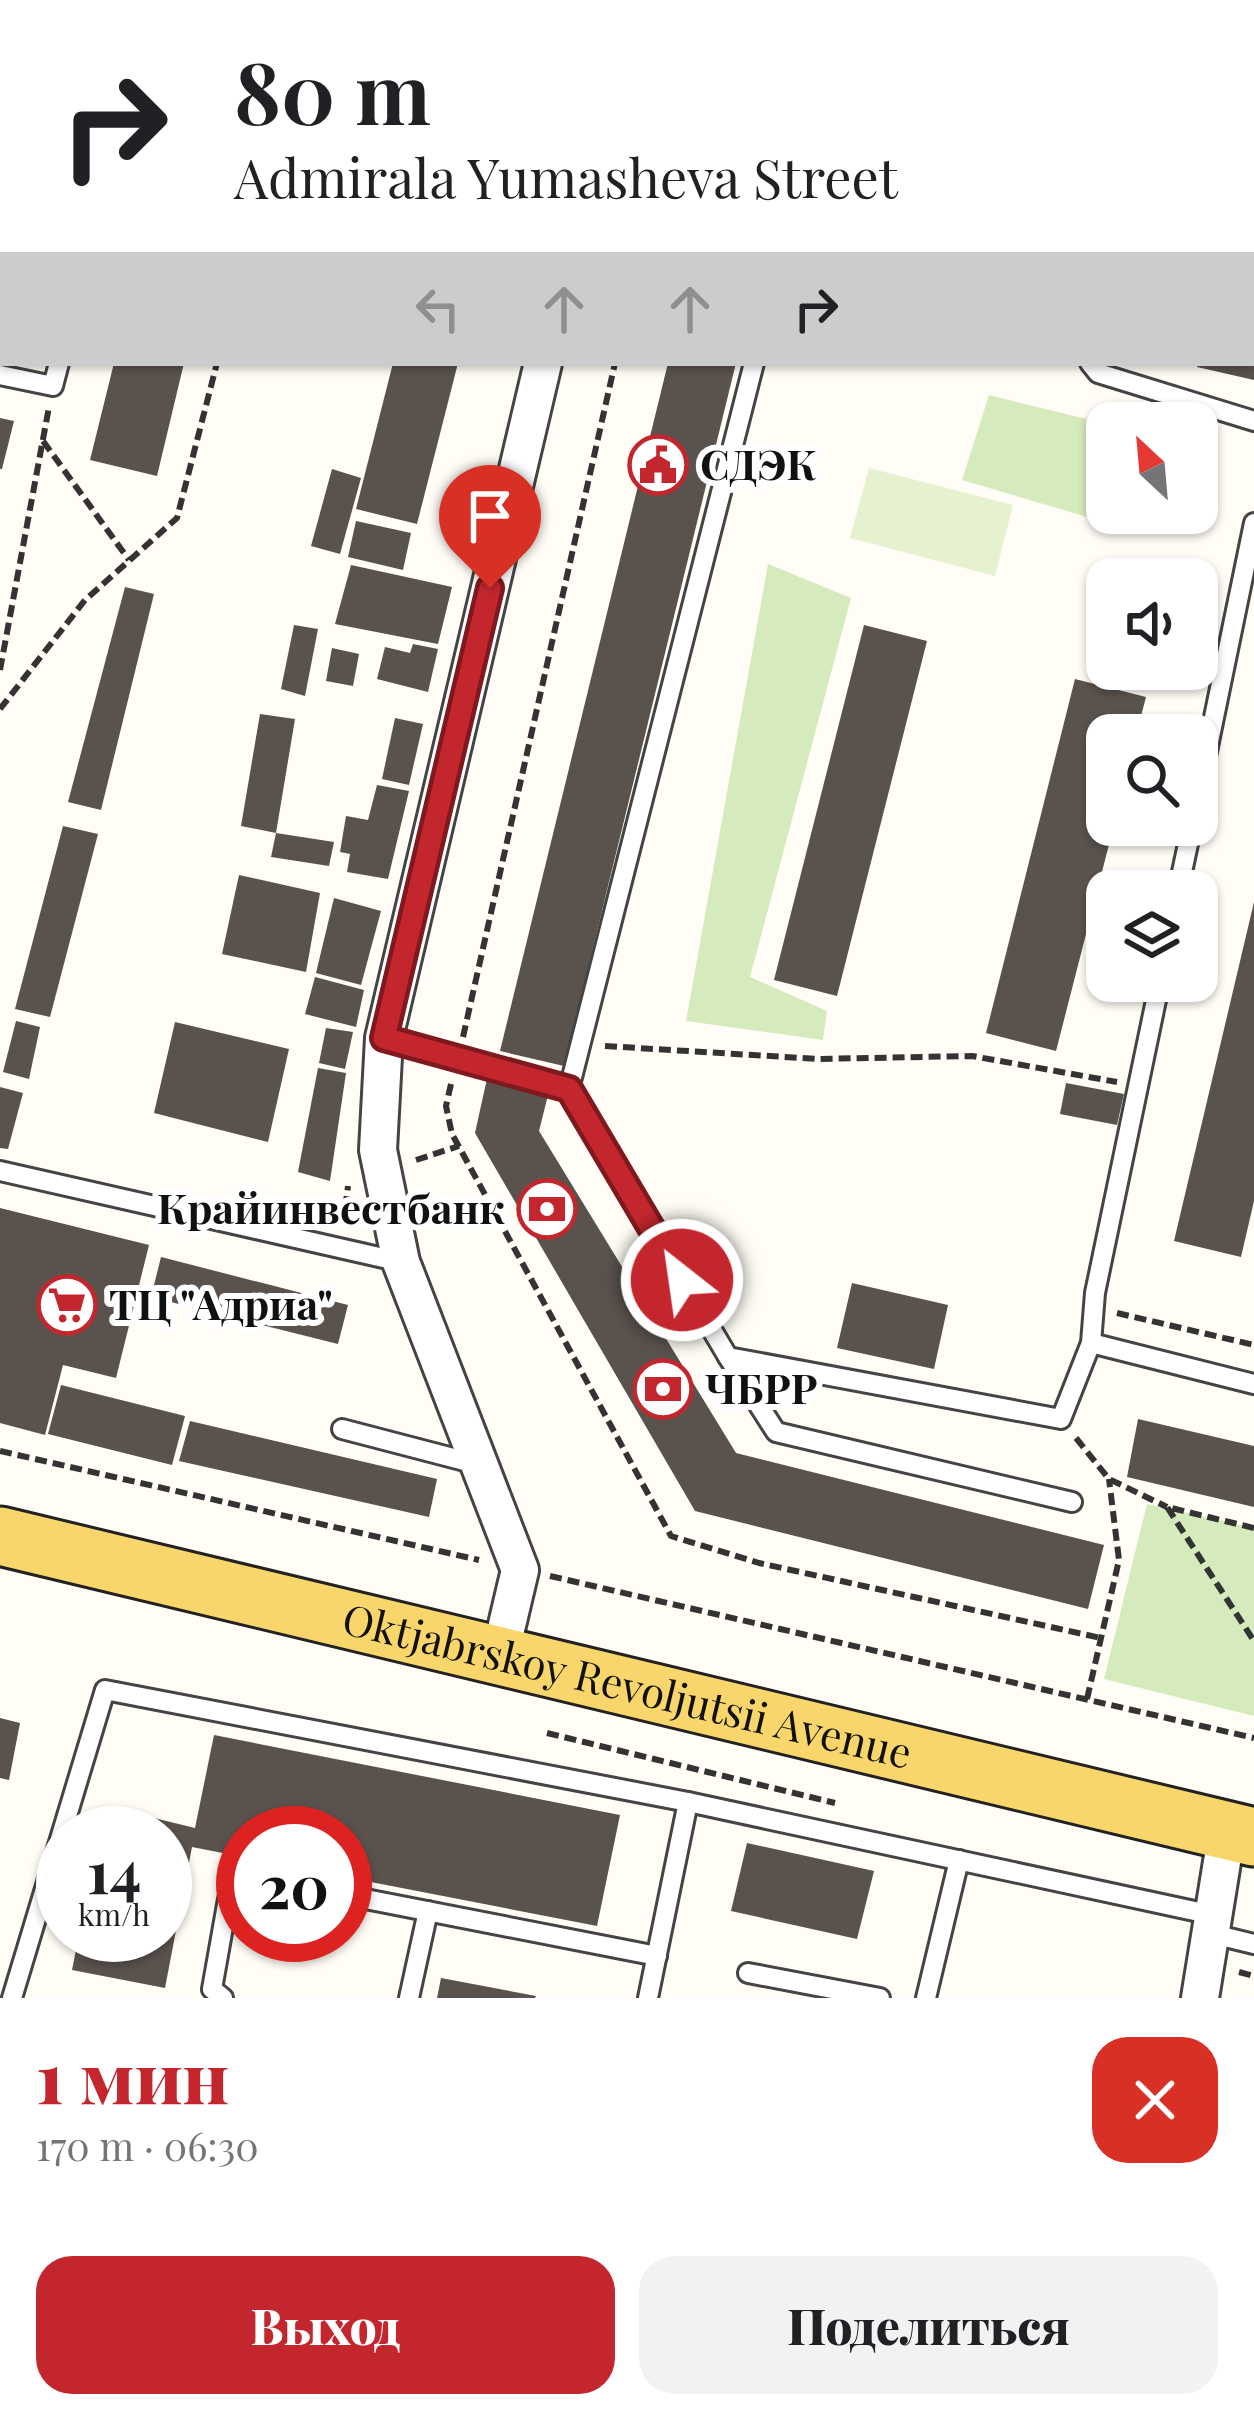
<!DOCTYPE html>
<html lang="ru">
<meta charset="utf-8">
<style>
:root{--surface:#fff;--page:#f2f2f2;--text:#202124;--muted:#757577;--accent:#c4262e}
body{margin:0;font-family:"Playfair Display",serif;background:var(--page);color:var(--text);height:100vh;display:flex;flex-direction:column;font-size:45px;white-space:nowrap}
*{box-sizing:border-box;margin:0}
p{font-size:39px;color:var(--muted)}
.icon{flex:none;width:66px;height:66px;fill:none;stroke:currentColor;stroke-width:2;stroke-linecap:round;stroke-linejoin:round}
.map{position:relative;height:1998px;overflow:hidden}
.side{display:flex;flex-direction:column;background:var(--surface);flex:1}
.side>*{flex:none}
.hud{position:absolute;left:0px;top:0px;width:1254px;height:366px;box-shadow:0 3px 9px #0004;background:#fff;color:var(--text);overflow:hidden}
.needle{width:78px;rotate:334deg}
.tools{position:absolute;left:1086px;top:402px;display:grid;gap:24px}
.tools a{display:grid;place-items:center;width:132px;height:132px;border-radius:24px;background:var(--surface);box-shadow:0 3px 9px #0004;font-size:60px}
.speed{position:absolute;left:36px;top:1806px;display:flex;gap:24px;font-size:60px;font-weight:700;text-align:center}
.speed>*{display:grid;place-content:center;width:156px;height:156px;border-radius:50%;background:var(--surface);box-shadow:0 3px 9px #0004;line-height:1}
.speed small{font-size:30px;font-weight:400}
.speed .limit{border:18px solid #d22;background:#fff;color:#111}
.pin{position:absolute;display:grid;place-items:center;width:102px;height:102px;color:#fff;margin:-123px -51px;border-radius:50% 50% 50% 0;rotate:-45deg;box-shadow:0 0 12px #0007}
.pin .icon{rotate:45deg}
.me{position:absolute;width:132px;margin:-66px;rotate:330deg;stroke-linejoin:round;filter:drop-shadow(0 0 9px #0008)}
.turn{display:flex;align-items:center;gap:42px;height:252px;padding:0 36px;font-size:54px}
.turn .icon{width:156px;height:156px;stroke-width:2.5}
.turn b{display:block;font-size:84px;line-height:102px}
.lanes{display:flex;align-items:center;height:114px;padding:0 36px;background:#0003;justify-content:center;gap:60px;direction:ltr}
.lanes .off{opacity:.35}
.round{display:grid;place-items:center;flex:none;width:126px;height:126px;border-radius:36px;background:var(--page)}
.overview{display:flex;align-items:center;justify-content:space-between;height:204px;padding:0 36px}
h1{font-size:72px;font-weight:800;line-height:90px;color:var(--accent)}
.button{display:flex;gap:24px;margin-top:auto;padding:24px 36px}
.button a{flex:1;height:138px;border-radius:36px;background:var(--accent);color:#fff;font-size:48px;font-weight:800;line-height:138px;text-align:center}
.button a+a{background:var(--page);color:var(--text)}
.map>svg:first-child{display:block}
.green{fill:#d5ebbd}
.pitch{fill:#e6f2cf}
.building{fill:#5a524d}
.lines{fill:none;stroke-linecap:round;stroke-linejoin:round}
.service-casing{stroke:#444;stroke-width:24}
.minor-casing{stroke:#444;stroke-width:42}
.primary-casing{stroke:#222;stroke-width:63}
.path{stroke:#333;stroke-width:6;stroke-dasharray:12 6;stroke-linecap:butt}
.service{stroke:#fff;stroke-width:18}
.minor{stroke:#fff;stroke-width:36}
.primary{stroke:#f9d66b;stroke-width:57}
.route-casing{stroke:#7f191e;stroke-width:30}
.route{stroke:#c4262e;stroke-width:21}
.labels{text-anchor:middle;stroke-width:12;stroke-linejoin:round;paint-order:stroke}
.poi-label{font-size:42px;font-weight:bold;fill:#111;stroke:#fff;text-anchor:start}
.street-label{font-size:42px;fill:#111;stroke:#fff}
</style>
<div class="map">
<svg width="1254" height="1998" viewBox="0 0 1254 1998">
<rect width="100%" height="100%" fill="#fffdf5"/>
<g class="green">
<polygon points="989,395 1107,424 1107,513 1143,513 1138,532 962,480"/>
<polygon points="768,564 851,598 750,977 827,1011 823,1040 686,1021"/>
<polygon points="1147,1504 1254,1528 1254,1716 1104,1679"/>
</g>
<polygon class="pitch" points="869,468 1013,505 995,576 850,538"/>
<g class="building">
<polygon points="114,363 184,363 157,476 90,460"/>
<polygon points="393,363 458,363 417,524 356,509"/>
<polygon points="668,363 736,363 564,1066 500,1051"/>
<polygon points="1198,363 1254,363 1254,380 1197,367"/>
<polygon points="0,418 14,421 2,469 0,469"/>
<polygon points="332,469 361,478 340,554 311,546"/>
<polygon points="356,521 411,533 403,570 348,557"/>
<polygon points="351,565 452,587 438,644 335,624"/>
<polygon points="125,587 154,594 101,810 68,802"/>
<polygon points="294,625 318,629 305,696 281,689"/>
<polygon points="864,625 927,641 837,996 774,980"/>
<polygon points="413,644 438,649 428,692 377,679 385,647 410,653"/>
<polygon points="332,648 359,654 353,686 326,681"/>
<polygon points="1075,679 1146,697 1136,735 1107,735 1107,825 1114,825 1056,1051 986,1033"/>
<polygon points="260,714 295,719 276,833 241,826"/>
<polygon points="395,718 423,724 409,785 382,779"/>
<polygon points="377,785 409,791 388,879 347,872 350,854 340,852 346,816 368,820"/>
<polygon points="63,826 98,834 50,1017 15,1009"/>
<polygon points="276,833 334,842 329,866 271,857"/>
<polygon points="239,875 320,893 306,972 222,954"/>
<polygon points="334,898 381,911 361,985 316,973"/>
<polygon points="1254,902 1254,1201 1241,1257 1174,1241"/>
<polygon points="315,977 364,990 356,1027 305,1014"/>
<polygon points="16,1021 40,1027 29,1079 3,1072"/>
<polygon points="175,1022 289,1049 268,1142 154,1113"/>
<polygon points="326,1028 353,1032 345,1069 319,1063"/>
<polygon points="318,1068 346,1073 330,1181 298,1172"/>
<polygon points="488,1074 548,1095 539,1131 736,1453 1104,1545 1088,1609 695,1511 475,1133"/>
<polygon points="1066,1083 1124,1094 1117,1125 1060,1114"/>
<polygon points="0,1087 23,1093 8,1149 0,1148"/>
<polygon points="0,1208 149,1245 116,1378 63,1365 45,1435 0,1423"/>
<polygon points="161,1257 348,1305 338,1344 151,1297"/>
<polygon points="852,1283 948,1305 934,1369 837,1348"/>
<polygon points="61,1385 185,1416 172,1465 48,1434"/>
<polygon points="1138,1419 1254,1446 1254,1507 1127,1477"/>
<polygon points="190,1421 437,1479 429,1517 179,1461"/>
<polygon points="0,1718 20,1723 9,1780 0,1778"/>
<polygon points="214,1735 620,1815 597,1926 345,1877 345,1833 243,1833 243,1857 192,1847 165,1988 72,1970 79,1935 165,1935 165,1833 95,1832 150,1817 195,1828"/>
<polygon points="747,1843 874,1871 857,1939 731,1911"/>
<polygon points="441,1978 536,1996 535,1998 437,1998"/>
</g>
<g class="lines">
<defs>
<g id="service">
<polyline points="155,3 156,0"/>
<polyline points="983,3 984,0"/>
<polyline points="1110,3 1110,0"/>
<polyline points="1251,103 1254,104"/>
<polyline points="0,221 3,222"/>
<polyline points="1090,363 1098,373 1254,421"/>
<polyline points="0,375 53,386 59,363"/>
<polyline points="1197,800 1254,523"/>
<polyline points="1178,891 1192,825"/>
<polyline points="384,1038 569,1089 728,1357 1061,1419 1091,1343 1095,1293 1160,981"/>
<polyline points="569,1089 754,363"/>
<polyline points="0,1171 401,1262"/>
<polyline points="1091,1343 1254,1384"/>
<polyline points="728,1357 776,1432 1072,1502"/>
<polyline points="342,1429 480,1465"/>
<polyline points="345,1895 657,1956"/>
<polyline points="1213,1934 1254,1944"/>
<polyline points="748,1973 880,1998"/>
<polyline points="12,1998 105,1690 688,1802 1213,1915"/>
<polyline points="223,1998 212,1989 228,1899 243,1883"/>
<polyline points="409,1998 428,1911"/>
<polyline points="648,1998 688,1802"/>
<polyline points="926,1998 959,1860"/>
</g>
<g id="minor">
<polyline points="686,0 698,3"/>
<polyline points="627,3 628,0"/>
<polyline points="1251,140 1254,141"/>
<polyline points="499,1659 520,1570 401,1262 378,1150 384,1038 543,363"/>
<polyline points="1200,1998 1227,1831"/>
</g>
<g id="primary">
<path id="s1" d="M0 1536 1254 1837"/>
</g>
</defs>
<use href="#service" class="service-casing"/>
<use href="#minor" class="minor-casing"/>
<use href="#primary" class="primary-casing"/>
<g class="path">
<polyline points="311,3 311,0"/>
<polyline points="43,441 129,560"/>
<polyline points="0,670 49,407"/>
<polyline points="0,709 85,600 177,518 217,363"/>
<polyline points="463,1037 615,363"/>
<polyline points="605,1046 818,1059 972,1056 1117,1082"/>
<polyline points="451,1084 446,1106 452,1134 671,1536 759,1563 1101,1638"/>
<polyline points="416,1160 459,1146"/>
<polyline points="343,1226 348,1186"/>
<polyline points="1117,1313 1254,1345"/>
<polyline points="1076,1438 1109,1479 1167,1507"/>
<polyline points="0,1451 479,1560"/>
<polyline points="1254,1528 1167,1507 1254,1641"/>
<polyline points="550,1576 1254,1738"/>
<polyline points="1087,1699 1119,1560 1109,1479"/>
<polyline points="547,1733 835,1803"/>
<polyline points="1239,1972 1254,1976"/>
</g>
<use href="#service" class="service"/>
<use href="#minor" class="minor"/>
<use href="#primary" class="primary"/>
</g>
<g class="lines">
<defs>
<polyline id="route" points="490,588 384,1038 569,1089 682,1280"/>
</defs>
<use href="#route" class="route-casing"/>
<use href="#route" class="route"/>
</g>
<defs>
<symbol id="civic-ring" viewBox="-11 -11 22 22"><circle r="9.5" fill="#fff" stroke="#c4262e" stroke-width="1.5"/><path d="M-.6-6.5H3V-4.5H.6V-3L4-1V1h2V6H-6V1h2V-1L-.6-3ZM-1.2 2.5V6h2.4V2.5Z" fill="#c4262e"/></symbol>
<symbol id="bank-ring" viewBox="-11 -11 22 22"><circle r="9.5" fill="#fff" stroke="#c4262e" stroke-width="1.5"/><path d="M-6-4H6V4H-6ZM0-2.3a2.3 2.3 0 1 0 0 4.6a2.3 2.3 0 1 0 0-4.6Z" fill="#c4262e"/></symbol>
<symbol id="supermarket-ring" viewBox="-11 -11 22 22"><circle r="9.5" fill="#fff" stroke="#c4262e" stroke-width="1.5"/><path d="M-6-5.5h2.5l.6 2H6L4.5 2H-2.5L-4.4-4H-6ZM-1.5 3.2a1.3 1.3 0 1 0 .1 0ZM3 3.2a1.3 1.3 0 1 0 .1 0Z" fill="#c4262e"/></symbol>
</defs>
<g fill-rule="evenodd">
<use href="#civic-ring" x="625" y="432" width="66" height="66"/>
<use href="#bank-ring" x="514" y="1176" width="66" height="66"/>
<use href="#supermarket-ring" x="34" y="1272" width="66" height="66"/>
<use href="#bank-ring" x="630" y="1356" width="66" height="66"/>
</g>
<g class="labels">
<g class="poi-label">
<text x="700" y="480">СДЭК</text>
<text x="505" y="1224" text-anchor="end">Крайинвестбанк</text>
<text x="109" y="1320">ТЦ "Адриа"</text>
<text x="705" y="1404">ЧБРР</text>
</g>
<g class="street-label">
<text dy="15" stroke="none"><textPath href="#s1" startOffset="645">Oktjabrskoy Revoljutsii Avenue</textPath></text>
</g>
</g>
</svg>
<div class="tools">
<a><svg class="needle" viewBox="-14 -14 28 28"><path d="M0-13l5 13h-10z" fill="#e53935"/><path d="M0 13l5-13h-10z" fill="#757577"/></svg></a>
<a><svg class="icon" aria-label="sound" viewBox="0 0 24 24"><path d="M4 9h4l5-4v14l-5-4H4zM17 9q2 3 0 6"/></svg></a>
<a><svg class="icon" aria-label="search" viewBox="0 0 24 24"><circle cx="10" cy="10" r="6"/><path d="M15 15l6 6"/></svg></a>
<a><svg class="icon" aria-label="layers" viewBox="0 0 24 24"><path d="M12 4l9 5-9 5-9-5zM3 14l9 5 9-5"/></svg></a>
</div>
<div class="speed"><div>14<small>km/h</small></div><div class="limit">20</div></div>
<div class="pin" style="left:490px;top:588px;background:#d93025"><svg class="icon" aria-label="arrive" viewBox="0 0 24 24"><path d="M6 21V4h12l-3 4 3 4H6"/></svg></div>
<svg class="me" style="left:682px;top:1280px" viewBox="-20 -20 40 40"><circle r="17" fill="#c4262e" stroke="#fff" stroke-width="3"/><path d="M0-11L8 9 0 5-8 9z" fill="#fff"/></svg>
<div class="hud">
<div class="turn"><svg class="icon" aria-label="right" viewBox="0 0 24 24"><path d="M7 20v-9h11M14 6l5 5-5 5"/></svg><div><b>80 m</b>Admirala Yumasheva Street</div></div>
<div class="lanes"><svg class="icon off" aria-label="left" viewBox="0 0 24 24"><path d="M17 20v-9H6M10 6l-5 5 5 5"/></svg><svg class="icon off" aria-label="ahead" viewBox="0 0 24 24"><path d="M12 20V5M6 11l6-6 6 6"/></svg><svg class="icon off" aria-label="ahead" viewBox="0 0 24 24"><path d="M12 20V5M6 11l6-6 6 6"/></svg><svg class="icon" aria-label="right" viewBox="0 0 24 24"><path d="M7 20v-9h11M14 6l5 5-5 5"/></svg></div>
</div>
</div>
<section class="side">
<div class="overview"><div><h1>1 мин</h1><p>170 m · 06:30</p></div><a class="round" style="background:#d93025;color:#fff"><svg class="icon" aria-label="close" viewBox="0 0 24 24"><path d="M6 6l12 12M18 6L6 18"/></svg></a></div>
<div class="button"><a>Выход</a><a>Поделиться</a></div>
</section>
